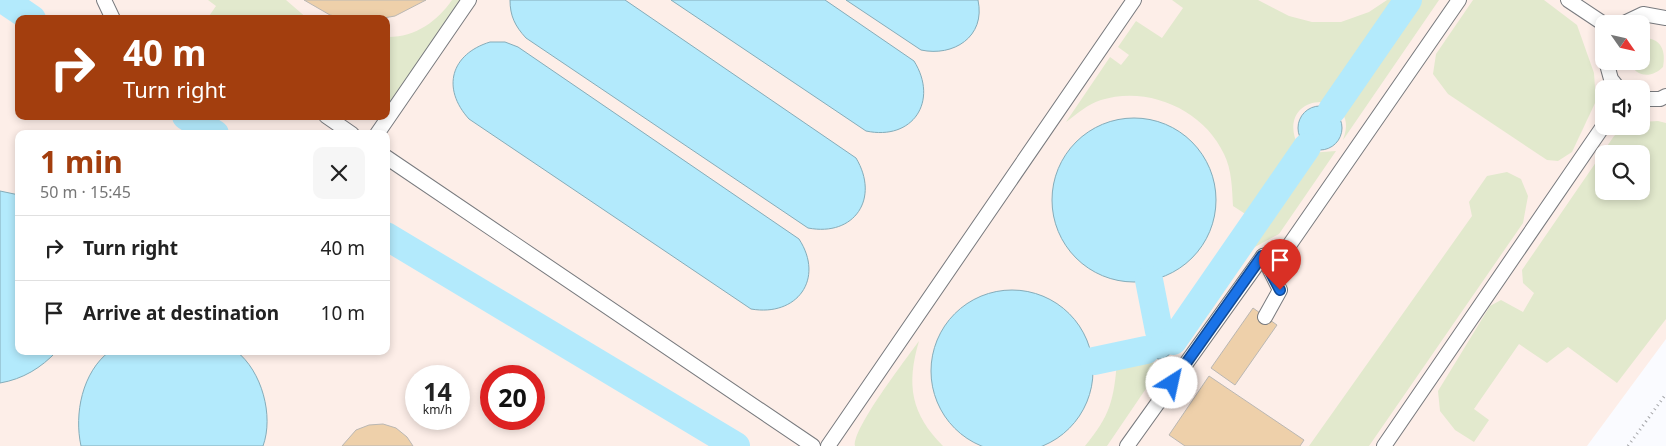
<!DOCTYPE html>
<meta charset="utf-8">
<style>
:root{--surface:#fff;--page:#f6f6f6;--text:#222;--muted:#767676;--line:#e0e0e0;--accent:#a33e0e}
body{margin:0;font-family:"Noto Sans",sans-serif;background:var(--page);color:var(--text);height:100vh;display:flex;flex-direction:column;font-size:19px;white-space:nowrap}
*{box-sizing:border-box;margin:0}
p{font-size:16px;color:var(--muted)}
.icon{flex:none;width:28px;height:28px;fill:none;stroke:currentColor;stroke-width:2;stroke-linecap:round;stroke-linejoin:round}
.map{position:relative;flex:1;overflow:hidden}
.side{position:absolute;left:15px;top:130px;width:375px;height:225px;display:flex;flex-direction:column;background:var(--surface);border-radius:10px;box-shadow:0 2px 8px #0003}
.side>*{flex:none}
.banner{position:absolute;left:15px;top:15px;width:375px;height:105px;border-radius:10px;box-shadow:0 2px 8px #0003;background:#a33e0e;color:#fff;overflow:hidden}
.needle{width:32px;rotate:124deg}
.buttons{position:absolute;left:1595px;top:15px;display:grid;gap:10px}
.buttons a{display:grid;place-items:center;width:55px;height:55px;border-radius:10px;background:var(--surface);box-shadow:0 2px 8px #0003;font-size:25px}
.speed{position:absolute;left:405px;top:365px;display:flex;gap:10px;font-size:25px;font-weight:700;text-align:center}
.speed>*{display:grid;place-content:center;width:65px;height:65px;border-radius:50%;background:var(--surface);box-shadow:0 2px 8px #0003;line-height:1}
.speed small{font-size:12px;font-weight:400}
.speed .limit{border:8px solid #d22;background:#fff;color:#111}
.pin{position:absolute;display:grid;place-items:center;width:42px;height:42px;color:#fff;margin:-51px -21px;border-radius:50% 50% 50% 0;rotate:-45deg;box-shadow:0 0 5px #0007}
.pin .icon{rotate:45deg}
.me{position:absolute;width:55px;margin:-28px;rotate:35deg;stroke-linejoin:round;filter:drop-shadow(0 0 4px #0008)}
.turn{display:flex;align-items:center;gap:18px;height:105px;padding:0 25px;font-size:22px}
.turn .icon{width:65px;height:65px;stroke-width:2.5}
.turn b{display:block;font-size:35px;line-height:42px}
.round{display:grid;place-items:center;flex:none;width:52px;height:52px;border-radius:10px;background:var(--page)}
.summary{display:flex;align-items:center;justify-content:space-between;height:85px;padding:0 25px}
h1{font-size:30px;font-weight:700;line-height:38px;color:var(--accent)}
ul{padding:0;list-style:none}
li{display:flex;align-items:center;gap:15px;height:65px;padding:0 25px;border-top:1px solid var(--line)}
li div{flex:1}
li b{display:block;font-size:19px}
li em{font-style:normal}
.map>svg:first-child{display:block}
.industrial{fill:#fdeee8;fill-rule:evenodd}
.green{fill:#e2e9cd;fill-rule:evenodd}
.water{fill:#b3eafc;stroke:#85acb9}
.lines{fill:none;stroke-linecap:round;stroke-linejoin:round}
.canal{stroke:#b3eafc;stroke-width:28}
.building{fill:#eed0aa;stroke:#bab7b3}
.service-casing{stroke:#787a7e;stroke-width:16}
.path{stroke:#a3a4a7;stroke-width:3;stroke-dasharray:1 4;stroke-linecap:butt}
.service{stroke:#fff;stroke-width:14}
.route-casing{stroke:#114b97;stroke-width:12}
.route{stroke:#1a73e8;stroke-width:9}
</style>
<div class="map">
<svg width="1666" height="446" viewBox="0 0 1666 446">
<rect width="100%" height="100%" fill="#fafbff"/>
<path class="industrial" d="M0 0H1666V339L1587 446H0ZM19 19H386V116H19ZM1604 24H1641V61H1604ZM1604 89H1641V126H1604ZM19 134H386V351H19ZM1604 154H1641V191H1604ZM416 376H459V419H416ZM491 376H534V419H491Z"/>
<g class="green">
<polygon points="208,0 286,0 308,19 207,19 216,6"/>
<path d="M452 0H462L386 109V37C414 38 437 22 452 0Z"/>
<path d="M1172 0H1258L1289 16 1312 22H1341L1369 12 1387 0H1400L1330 103C1300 97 1284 121 1299 147L1250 217 1233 206C1232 189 1232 170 1224 154 1204 110 1148 85 1101 100 1088 104 1077 114 1066 122L1110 57 1121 65 1129 55 1118 47 1136 21 1162 38 1183 8Z"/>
<path d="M1414 0H1439L1343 140C1348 126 1347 119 1339 107Z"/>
<polygon points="1473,0 1544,0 1577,25 1594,73 1596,101 1572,152 1558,161 1547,160 1448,94 1433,74 1436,54"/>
<path d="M1644 38C1662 38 1666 52 1663 67 1651 79 1636 77 1629 62L1641 61V39Z"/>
<path d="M1658 121 1666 123V319L1617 383 1568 347 1547 363 1519 344 1474 409 1489 420 1474 442 1455 430 1440 411 1438 391 1490 306 1501 300 1523 312 1534 293 1523 283 1522 270 1614 136 1627 126H1641V122ZM1604 154H1641V191H1604Z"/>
<polygon points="1336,151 1279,234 1253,248 1208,315 1199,309 1309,153"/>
<polygon points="1507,172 1521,179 1528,196 1523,223 1369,446 1309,446 1472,216 1469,202 1487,176"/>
<path d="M919 341C906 385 911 414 943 446H855C852 429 906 359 919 341Z"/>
<path d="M1143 356 1150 362 1162 365 1107 446H1085C1110 416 1114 400 1117 361Z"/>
</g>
<g class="water">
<path d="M510 0H625L856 158C880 198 855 237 808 228L526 38C515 26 510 16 510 0Z"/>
<path d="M671 0H825L914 61C939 101 913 141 866 131Z"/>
<path d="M846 0H978C986 37 953 57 921 50Z"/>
<path d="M490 42H505L518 47 799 239C825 279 797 317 751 309L469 119C441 88 451 54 490 42Z"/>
<circle cx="1320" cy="128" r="22"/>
<circle cx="1134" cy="200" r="82"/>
<path d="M0 191 19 195V351H57C41 368 23 379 0 383Z"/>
<circle cx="1012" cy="371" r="81"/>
<circle cx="1159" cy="345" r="14"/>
<path d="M110 351H236C262 371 274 416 263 446H81C74 414 82 372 110 351Z"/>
</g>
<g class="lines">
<g class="canal">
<polyline points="4,0 32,19"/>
<polyline points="1332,110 1408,0"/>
<polyline points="186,116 215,134"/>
<polyline points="386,236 736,446"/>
<polyline points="1149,280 1159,331"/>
<polyline points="1173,341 1307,147"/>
<polyline points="1094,361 1146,350"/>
</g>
</g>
<g class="building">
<polygon points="304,0 426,0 395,16 378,19 350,19 330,15"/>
<polygon points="1253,308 1277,325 1235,385 1211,368"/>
<polygon points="1209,376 1304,440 1300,446 1185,446 1169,435"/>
<polygon points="383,424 396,428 407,437 413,446 342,446 356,430 369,425"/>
</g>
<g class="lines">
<defs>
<g id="service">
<polyline points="104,0 113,19"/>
<polyline points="1568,0 1604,24"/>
<polyline points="1622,24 1643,14 1666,18"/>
<polyline points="1606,61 1611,79 1619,89"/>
<polyline points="1641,99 1660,99 1666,96"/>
<polyline points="326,116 352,134"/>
<polyline points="377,134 469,0"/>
<polyline points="386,157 813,446"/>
<polyline points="1263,256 1280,290 1265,317"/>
<polyline points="828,446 1134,0"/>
<polyline points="1127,446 1263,256 1288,247 1459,0"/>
<polyline points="1384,446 1604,125"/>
</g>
</defs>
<use href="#service" class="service-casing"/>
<polyline class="path" points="1628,446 1666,394"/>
<use href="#service" class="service"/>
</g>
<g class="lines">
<defs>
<polyline id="route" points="1172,383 1262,256 1280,290"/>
</defs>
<use href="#route" class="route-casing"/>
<use href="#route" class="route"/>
</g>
</svg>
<div class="buttons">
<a><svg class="needle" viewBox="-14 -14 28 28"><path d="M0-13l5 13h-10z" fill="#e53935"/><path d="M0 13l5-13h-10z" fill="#767676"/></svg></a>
<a><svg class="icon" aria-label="sound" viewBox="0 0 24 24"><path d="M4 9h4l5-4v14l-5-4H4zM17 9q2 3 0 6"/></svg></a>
<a><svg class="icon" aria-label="search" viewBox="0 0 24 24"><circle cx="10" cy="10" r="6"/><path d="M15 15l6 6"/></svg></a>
</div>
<div class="speed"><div>14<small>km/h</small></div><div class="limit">20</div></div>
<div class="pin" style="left:1280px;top:290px;background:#d93025"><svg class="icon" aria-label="arrive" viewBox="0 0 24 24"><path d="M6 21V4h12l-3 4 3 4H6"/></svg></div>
<svg class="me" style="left:1172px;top:383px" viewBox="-20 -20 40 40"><circle r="19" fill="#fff"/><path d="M0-13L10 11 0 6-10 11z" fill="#1a73e8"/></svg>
<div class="banner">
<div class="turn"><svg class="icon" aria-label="right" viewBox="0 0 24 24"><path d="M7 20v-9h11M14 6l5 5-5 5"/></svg><div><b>40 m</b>Turn right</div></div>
</div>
<section class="side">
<div class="summary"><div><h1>1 min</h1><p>50 m · 15:45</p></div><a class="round"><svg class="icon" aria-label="close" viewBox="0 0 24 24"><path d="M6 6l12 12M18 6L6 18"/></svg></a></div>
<ul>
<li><svg class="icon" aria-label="right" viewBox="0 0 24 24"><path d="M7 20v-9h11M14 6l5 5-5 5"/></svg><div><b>Turn right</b></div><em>40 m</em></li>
<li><svg class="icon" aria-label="arrive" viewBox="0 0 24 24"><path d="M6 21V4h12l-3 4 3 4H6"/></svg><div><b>Arrive at destination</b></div><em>10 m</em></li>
</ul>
</section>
</div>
